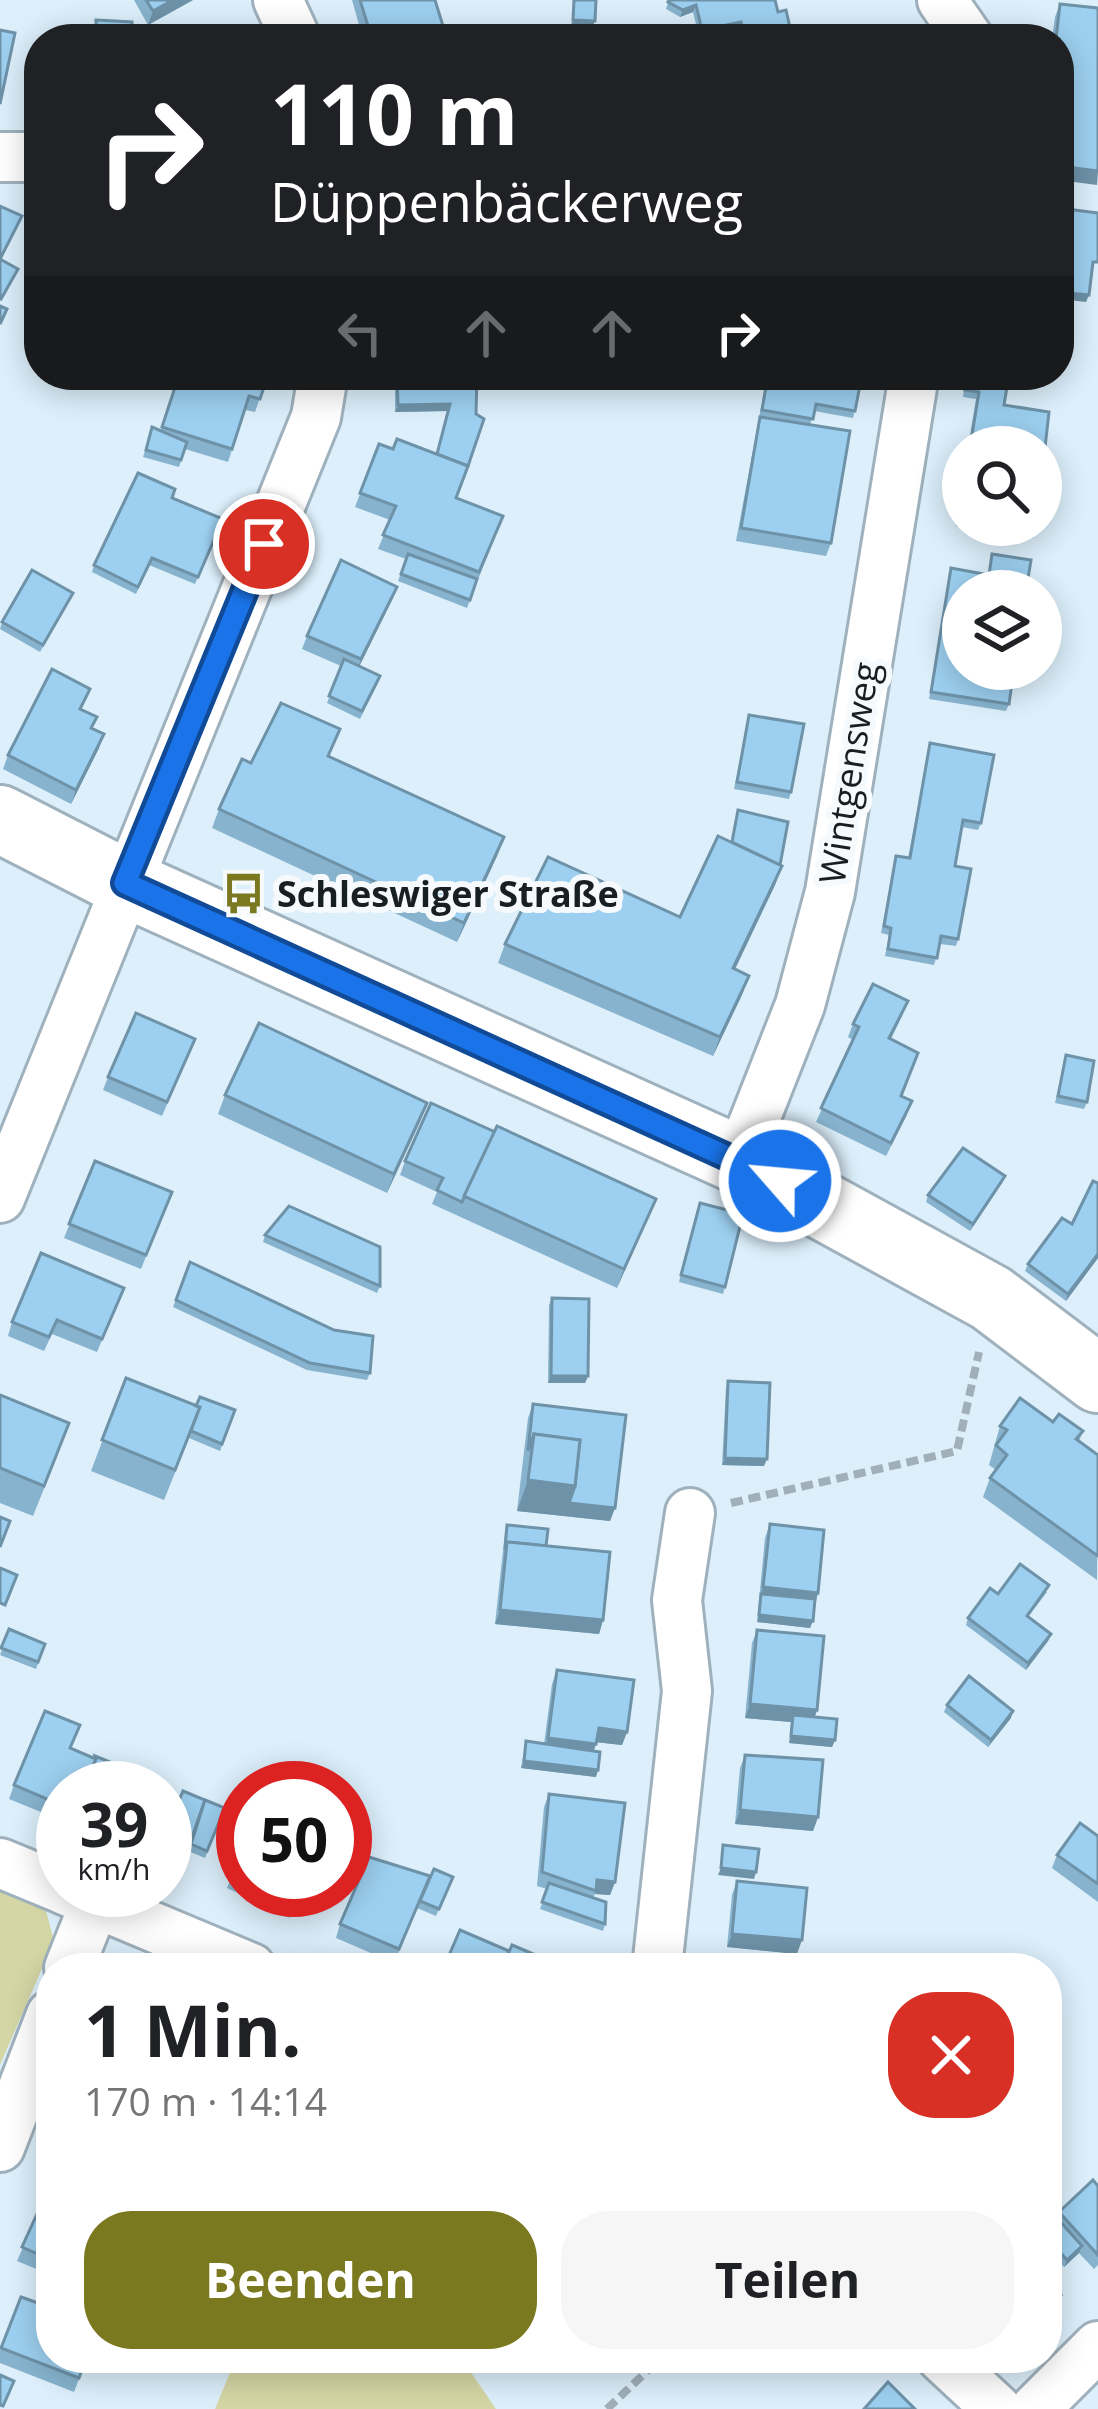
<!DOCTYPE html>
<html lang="de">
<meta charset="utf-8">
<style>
:root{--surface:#fff;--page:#f6f6f6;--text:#202124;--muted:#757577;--accent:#7a7920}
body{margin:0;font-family:"Open Sans",sans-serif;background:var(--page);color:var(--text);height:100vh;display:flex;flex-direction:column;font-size:45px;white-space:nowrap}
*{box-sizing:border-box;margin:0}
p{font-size:39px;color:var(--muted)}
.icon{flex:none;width:66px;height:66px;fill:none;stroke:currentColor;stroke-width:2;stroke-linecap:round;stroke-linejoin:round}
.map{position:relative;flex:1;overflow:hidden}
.panel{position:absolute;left:36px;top:1953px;width:1026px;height:420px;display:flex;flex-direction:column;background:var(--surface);border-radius:48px;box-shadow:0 6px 30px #0003}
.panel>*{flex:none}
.top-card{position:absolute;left:24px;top:24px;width:1050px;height:366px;border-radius:48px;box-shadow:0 6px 30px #0003;background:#202124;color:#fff;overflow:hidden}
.buttons{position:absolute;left:942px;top:426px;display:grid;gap:24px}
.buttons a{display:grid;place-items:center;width:120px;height:120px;border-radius:50%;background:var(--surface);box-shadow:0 6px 30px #0003;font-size:60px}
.speed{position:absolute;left:36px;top:1761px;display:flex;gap:24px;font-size:60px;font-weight:700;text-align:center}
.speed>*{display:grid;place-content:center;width:156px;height:156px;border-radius:50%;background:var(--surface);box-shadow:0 6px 30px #0003;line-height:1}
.speed small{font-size:30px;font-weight:400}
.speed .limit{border:18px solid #d22;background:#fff;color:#111}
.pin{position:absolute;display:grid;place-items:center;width:102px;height:102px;color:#fff;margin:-51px;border:6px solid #fff;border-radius:50%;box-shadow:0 3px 12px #0007}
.me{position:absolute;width:132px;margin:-66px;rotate:297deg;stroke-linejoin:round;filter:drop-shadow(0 0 9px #0008)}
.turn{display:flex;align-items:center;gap:42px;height:252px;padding:0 48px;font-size:54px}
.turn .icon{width:156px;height:156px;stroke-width:2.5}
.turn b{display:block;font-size:84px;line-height:102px}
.lanes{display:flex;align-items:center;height:114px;padding:0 48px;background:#0003;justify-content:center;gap:60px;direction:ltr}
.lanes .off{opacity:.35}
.round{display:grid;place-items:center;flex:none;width:126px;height:126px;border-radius:48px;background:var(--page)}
.head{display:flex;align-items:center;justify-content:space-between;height:204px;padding:0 48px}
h1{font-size:72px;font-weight:700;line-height:90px}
.button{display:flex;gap:24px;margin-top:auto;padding:24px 48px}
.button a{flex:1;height:138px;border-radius:48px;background:var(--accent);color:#fff;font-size:48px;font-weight:700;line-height:138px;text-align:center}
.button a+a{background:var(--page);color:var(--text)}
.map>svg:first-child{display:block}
.green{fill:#d4d6a5}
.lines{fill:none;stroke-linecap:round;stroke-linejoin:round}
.street-casing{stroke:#9fb1bd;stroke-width:54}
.secondary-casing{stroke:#9fb1bd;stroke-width:72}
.path{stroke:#a0afb8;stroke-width:8;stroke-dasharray:12 6;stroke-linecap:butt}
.street{stroke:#fff;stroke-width:48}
.secondary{stroke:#fff;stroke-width:66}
.wall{fill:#87b3ce}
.shaded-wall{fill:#6e92a8}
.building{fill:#9dd0f0;stroke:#6e92a8;stroke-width:3}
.route-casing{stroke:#114b97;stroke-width:30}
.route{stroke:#1a73e8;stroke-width:21}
.labels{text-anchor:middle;stroke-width:12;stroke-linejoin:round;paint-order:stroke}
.street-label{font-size:36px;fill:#181f23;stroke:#f6fafc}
.poi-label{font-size:36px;font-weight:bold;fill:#181f23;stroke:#f6fafc;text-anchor:start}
</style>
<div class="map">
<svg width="1098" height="2409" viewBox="0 0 1098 2409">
<rect width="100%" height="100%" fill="#dceffb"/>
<g class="green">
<polygon points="0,1888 45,1907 54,1941 0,2065"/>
<polygon points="236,2358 438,2358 470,2371 496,2409 215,2409"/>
</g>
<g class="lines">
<defs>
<g id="street">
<polyline points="278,0 296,39"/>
<polyline points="942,0 969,39"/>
<polyline points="0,157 39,157"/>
<polyline points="739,1160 800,1005 830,892 914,375"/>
<polyline points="0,1198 316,417 323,375"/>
<polyline points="0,1863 63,1889"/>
<polyline points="65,1890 251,1968"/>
<polyline points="69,1968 95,1903"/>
<polyline points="657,1968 687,1691 677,1600 690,1513"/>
<polyline points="0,2147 51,2015"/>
<polyline points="942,2358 997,2409"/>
<polyline points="1035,2409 1098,2346"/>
</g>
<polyline id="secondary" points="0,819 125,883 739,1160 991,1298 1098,1379"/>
</defs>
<use href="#street" class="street-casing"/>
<use href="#secondary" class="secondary-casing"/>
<g class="path">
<polyline points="731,1503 957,1451 979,1352"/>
<polyline points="607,2409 661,2358"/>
</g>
<use href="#street" class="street"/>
<use href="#secondary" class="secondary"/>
</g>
<g class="wall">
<polygon points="134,0 193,0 148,25"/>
<polygon points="352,0 435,0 447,39 363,39"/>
<polygon points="669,0 778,12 791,32 820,39 741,39 739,29 699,37 693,12 680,17 666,9"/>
<polygon points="1060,4 1097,185 1059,39 1052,39 1055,17"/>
<polygon points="178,375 220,383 268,375 255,412 245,410 228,462 185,449 179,467 143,457 152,427 161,430"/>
<polygon points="395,375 477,375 456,498 503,516 467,608 398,581 406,559 378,549 390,520 355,507 379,444 393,449 437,454 447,411 395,412"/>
<polygon points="767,375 862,375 853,418 814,411 810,425 831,543 826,556 736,541"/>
<polygon points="966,375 1009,375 1004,405 1041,447 968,447 976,399 963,397"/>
<polygon points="963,480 963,525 1036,525 1033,538 956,526"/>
<polygon points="172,498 223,519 195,584 149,565 136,594 92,572 94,565"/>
<polygon points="992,554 1009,704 1006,711 929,699 951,568 988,574"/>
<polygon points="397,587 359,666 378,683 360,719 327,703 341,666 302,649 307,636"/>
<polygon points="70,600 40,652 0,629 2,622"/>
<polygon points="90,689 81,709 97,717 92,728 99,748 71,804 3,769 8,755"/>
<polygon points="749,715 791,792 789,799 734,789"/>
<polygon points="930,743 981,823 978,830 962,827 955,866 958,939 956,946 940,944 934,965 885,956 889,935 881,933 894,863 896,856 908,858"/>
<polygon points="330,757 504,837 497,856 457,942 212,828 219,809 251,763"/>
<polygon points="738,810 782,866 775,885 735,969 749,976 713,1056 498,963 505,944 680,917 731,842"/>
<polygon points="903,1014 891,1039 907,1115 886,1156 816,1122 853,1040 848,1037 853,1024"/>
<polygon points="195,1039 162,1116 103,1090 108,1077"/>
<polygon points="1066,1055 1087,1102 1084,1109 1055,1103"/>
<polygon points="225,1095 427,1103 387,1193 218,1114"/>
<polygon points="95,1161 172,1192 141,1269 64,1238"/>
<polygon points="405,1161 648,1218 617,1288 432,1204 437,1192 400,1175"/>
<polygon points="1002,1183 970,1231 926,1202 928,1195"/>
<polygon points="1098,1183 1098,1258 1066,1301 1025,1271 1028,1264 1072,1224"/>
<polygon points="697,1210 725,1287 723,1294 679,1282"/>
<polygon points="265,1235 380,1286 377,1293 263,1242"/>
<polygon points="190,1262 370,1373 367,1380 307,1370 173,1307"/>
<polygon points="124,1288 97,1352 52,1334 44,1351 8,1336 12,1322"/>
<polygon points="552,1298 588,1376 585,1383 548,1383 549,1305"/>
<polygon points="126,1378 196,1406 235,1410 220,1451 189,1438 164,1500 91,1471"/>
<polygon points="728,1381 764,1466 722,1465 726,1388"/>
<polygon points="0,1395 58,1454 33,1516 0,1503"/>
<polygon points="533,1404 615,1508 610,1521 517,1511 528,1418"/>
<polygon points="1053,1422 1083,1431 1079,1441 1098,1455 1097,1580 983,1497 990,1478 996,1470 989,1465 1000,1426"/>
<polygon points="770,1524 818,1593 810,1628 757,1622 765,1538"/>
<polygon points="507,1525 546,1546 603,1620 599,1634 495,1624 505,1532"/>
<polygon points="1047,1592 1028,1617 1051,1634 1048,1641 1026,1670 966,1625 968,1618 998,1594"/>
<polygon points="9,1629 45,1644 36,1669 0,1655"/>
<polygon points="757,1630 817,1710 815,1717 835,1740 832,1747 789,1743 791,1722 745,1718 752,1643"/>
<polygon points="557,1670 627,1732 622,1745 596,1742 594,1751 596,1777 521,1768 526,1741 544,1744 552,1684"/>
<polygon points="947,1705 1011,1718 988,1747 944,1712"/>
<polygon points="71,1748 94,1759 115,1764 63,1788 63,1821 9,1799 14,1785"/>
<polygon points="745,1755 818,1817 813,1831 735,1824 740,1768"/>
<polygon points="165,1792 180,1798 205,1800 180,1871 165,1864"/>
<polygon points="549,1794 615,1882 610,1895 595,1894 593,1898 605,1924 603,1931 540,1909 547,1889 537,1886 544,1807"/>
<polygon points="205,1800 225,1808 205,1858 188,1851"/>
<polygon points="1098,1836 1098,1902 1052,1868 1057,1855"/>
<polygon points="243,1849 243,1890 303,1890 290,1918 227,1888"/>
<polygon points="453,1877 436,1916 417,1908 394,1963 336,1938 340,1924"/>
<polygon points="737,1881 797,1954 727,1947 732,1895"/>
<polygon points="460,1930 509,1951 566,1968 447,1968 444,1967"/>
<polygon points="51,2183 51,2275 17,2261"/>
<polygon points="1098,2186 1098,2265 1094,2269 1079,2253 1064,2267 1047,2248 1047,2227 1057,2218 1059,2212"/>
<polygon points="21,2297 38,2303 87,2358 74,2392 0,2363 0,2351"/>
</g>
<g class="shaded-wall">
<polygon points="173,0 193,0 148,25 153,11"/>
<polygon points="696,5 693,12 680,17 683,10"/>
<polygon points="573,20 595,21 592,28 570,27"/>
<polygon points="741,22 739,29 699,37 702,30"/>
<polygon points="1059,166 1098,171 1097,185 1059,180"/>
<polygon points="1059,292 1089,295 1086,302 1059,299"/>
<polygon points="450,404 447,411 395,412 398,405"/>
<polygon points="397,587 392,600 356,673 361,659"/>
<polygon points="104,734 99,748 71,804 76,790"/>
<polygon points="504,837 497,856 457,942 464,923"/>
<polygon points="782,866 775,885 726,988 733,968"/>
<polygon points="749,976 742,995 713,1056 720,1037"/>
<polygon points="427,1103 420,1122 387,1193 394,1174"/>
<polygon points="1005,1176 1002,1183 970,1231 973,1224"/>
<polygon points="656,1199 648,1218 617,1288 624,1269"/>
<polygon points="1098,1254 1098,1258 1066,1301 1068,1294"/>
<polygon points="551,1376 588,1376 585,1383 548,1383"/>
<polygon points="725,1458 767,1459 764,1466 722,1465"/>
<polygon points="528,1480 575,1486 615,1508 610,1521 517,1511"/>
<polygon points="763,1587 818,1593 813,1606 761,1594"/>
<polygon points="500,1610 603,1620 599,1634 495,1624"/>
<polygon points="759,1615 813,1621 810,1628 757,1622"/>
<polygon points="1051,1634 1048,1641 1026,1670 1028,1663"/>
<polygon points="750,1704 817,1710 812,1724 793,1715 791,1722 745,1718"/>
<polygon points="1013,1711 1011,1718 988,1747 991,1740"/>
<polygon points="599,1728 627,1732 622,1745 594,1742"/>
<polygon points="791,1736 835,1740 832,1747 789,1743"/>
<polygon points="548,1738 596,1744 591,1758 543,1751"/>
<polygon points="524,1761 598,1770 596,1777 521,1768"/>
<polygon points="740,1810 818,1817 813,1831 735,1824"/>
<polygon points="721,1868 756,1872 754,1879 718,1875"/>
<polygon points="597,1880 615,1882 610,1895 595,1894"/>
<polygon points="732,1934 802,1940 797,1954 727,1947"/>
<polygon points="1082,2246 1079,2253 1064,2267 1067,2260"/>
<polygon points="1061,2295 1056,2308 1047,2317 1047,2309"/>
</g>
<g class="building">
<polygon points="146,0 173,0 153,11"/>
<polygon points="360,0 435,0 447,39 372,39"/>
<polygon points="574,0 596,0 595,21 573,20"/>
<polygon points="669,0 775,0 778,12 786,10 791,32 817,26 820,39 745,39 741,22 702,30 696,5 683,10 668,2"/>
<polygon points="1060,4 1098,8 1098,171 1059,166 1059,39 1056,39"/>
<polygon points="96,20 132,22 132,39 96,39"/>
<polygon points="0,30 15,33 0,104"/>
<polygon points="0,206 22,216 0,259"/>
<polygon points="1059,208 1098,213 1098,262 1093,262 1089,295 1059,292"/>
<polygon points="0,259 18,269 1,299 0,298"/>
<polygon points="0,306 7,309 0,324"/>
<polygon points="179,375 195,375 221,383 223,375 268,375 260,399 249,396 232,449 162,427"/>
<polygon points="397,375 477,375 476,414 484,419 468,466 437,454 450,404 398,405"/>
<polygon points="768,375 862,375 855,411 816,404 813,419 762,410"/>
<polygon points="968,375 1009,375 1004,405 1049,412 1041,483 1041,447 970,447 979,392 965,390"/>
<polygon points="760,417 850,431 831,543 741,528"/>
<polygon points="152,427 187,442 181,460 146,450"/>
<polygon points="397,439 468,466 456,498 503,516 479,572 383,535 396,506 360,493 379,444 393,449"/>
<polygon points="138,473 175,489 172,498 223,519 198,577 152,558 138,587 94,565"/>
<polygon points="963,489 963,520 958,519"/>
<polygon points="996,525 1036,525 1036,531"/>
<polygon points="408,554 477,579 470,600 401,574"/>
<polygon points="992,554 1031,560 1026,591 963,591 963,669 1014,669 1009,704 931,692 951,568 989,575"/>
<polygon points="341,560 397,587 361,659 307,636"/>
<polygon points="32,570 73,593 43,645 2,622"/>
<polygon points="344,659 380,676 362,711 329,696"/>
<polygon points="52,669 90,689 80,709 97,717 91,728 104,734 76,790 8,755"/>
<polygon points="281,703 340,729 328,756 504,837 464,923 219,809 242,759 251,763"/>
<polygon points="749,715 804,724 791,792 737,782"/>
<polygon points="930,743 994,755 981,823 963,820 955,866 971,869 958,939 941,936 937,958 888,949 891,928 884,926 896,856 910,858"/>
<polygon points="738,810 788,822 780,865 732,842"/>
<polygon points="718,836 782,866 733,968 749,976 720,1037 505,944 548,857 680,917"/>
<polygon points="873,984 908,1001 889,1038 918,1053 901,1096 912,1101 891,1143 821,1108 859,1027 853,1024"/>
<polygon points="136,1013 195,1039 167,1102 108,1077"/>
<polygon points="259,1023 427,1103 394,1174 225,1095"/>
<polygon points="1066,1055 1094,1061 1087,1102 1058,1096"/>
<polygon points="431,1103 495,1132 462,1202 437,1190 443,1178 405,1161"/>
<polygon points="497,1126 656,1199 624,1269 464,1196"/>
<polygon points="963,1148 1005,1176 973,1224 928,1195"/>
<polygon points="95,1161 172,1192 146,1255 69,1224"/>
<polygon points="1093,1181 1098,1183 1098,1254 1068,1294 1028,1264 1062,1218 1072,1224"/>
<polygon points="700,1203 743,1214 725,1287 681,1275"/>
<polygon points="289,1206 380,1247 380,1286 265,1235"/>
<polygon points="41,1253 124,1288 102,1339 57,1320 49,1337 12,1322"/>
<polygon points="190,1262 334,1330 373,1336 370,1373 310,1363 176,1300"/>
<polygon points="552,1298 589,1299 588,1376 551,1376"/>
<polygon points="126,1378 200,1407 175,1470 102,1440"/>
<polygon points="728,1381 770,1383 767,1459 725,1458"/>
<polygon points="0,1395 69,1423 44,1486 0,1468"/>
<polygon points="200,1397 235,1410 222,1444 191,1431 200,1407 196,1406"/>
<polygon points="1020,1398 1053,1422 1059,1414 1083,1431 1076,1439 1098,1455 1098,1556 990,1478 1007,1455 996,1445 1007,1430 1000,1426"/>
<polygon points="533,1404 626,1415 615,1508 569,1503 575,1486 580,1440 534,1434 528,1451"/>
<polygon points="534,1434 580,1440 575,1486 528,1480"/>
<polygon points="0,1517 10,1521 0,1547"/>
<polygon points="770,1524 824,1530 818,1593 763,1587"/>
<polygon points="507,1525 548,1529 546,1546 507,1542 505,1549"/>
<polygon points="507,1542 610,1552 603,1620 500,1610"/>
<polygon points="1020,1564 1049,1585 1027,1616 1051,1634 1028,1663 968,1618 990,1588 998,1594"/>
<polygon points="0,1568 17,1575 5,1605 0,1603"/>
<polygon points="761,1594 815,1599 813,1621 759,1615"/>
<polygon points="9,1629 45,1644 38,1662 1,1648"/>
<polygon points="757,1630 824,1636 817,1710 750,1704"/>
<polygon points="557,1670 634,1680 627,1732 599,1728 596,1744 548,1738"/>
<polygon points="969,1676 1013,1711 991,1740 947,1705"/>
<polygon points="45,1711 80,1725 70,1748 96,1759 83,1788 63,1788 63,1806 14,1785"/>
<polygon points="793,1715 837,1719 835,1740 791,1736"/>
<polygon points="526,1741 600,1752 598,1770 524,1761"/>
<polygon points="745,1755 823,1760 818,1817 740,1810"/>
<polygon points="95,1756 115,1764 105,1788 84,1788 96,1759"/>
<polygon points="183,1791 205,1800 185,1857 165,1849 165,1792 180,1798"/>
<polygon points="549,1794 625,1803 615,1882 597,1880 596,1891 542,1872"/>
<polygon points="205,1800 225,1808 207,1851 191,1844"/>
<polygon points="1080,1823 1098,1836 1098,1884 1057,1855"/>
<polygon points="723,1845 759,1849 756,1872 721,1868"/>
<polygon points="243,1849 243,1879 232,1874"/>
<polygon points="369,1857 430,1876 399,1949 340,1924"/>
<polygon points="434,1869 453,1877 439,1909 420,1901"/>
<polygon points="737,1881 807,1888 802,1940 732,1934"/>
<polygon points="549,1883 606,1902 605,1924 542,1902"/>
<polygon points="265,1890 302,1890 295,1905"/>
<polygon points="460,1930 509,1951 502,1968 466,1968 447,1960"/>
<polygon points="512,1945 566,1968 502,1968"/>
<polygon points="579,1962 594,1968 576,1968"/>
<polygon points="1093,2180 1098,2186 1098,2255 1059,2212"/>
<polygon points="51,2183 51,2260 22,2247"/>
<polygon points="1057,2218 1082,2246 1067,2260 1047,2238 1047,2227"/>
<polygon points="47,2280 51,2282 51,2358 86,2358 79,2378 1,2348 21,2297 38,2303"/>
<polygon points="1047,2280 1061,2295 1047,2309"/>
<polygon points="0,2375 14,2381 3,2406 0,2405"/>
<polygon points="888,2382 915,2409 864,2409"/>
</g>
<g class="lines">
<defs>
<polyline id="route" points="264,544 125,883 780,1181"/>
</defs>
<use href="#route" class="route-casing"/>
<use href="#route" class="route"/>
</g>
<defs>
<symbol id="bus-bare" viewBox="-9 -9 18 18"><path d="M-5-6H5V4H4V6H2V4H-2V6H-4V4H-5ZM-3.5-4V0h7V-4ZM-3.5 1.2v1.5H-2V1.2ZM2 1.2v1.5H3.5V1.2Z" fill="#7a7920" stroke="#f6fafc" stroke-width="2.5" paint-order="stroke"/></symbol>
</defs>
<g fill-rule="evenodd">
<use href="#bus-bare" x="214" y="864" width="59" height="59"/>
</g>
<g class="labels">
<g class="street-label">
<text transform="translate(849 773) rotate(-81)" y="13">Wintgensweg</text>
</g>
<g class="poi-label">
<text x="277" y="907">Schleswiger Straße</text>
</g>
</g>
</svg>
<div class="buttons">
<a><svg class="icon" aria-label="search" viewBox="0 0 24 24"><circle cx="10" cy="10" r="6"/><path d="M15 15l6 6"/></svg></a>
<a><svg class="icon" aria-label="layers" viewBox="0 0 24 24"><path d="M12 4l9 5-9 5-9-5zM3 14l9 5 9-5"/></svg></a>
</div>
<div class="speed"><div>39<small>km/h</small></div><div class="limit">50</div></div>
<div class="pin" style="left:264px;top:544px;background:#d93025"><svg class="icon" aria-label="arrive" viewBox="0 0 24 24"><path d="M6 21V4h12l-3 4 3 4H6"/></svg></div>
<svg class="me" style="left:780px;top:1181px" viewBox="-20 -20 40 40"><circle r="17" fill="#1a73e8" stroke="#fff" stroke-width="3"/><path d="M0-11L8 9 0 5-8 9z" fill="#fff"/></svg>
<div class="top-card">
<div class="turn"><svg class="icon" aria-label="right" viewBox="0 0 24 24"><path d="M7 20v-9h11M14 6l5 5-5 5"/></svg><div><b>110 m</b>Düppenbäckerweg</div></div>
<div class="lanes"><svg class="icon off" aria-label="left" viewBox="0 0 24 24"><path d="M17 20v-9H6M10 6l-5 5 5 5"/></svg><svg class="icon off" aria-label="ahead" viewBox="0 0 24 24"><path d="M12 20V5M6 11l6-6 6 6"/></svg><svg class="icon off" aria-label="ahead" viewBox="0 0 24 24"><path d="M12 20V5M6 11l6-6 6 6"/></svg><svg class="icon" aria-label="right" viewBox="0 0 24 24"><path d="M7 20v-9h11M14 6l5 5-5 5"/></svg></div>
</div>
<section class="panel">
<div class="head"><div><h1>1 Min.</h1><p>170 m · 14:14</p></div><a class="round" style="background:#d93025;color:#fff"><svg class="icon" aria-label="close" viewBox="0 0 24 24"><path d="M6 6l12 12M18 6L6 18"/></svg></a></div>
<div class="button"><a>Beenden</a><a>Teilen</a></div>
</section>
</div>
